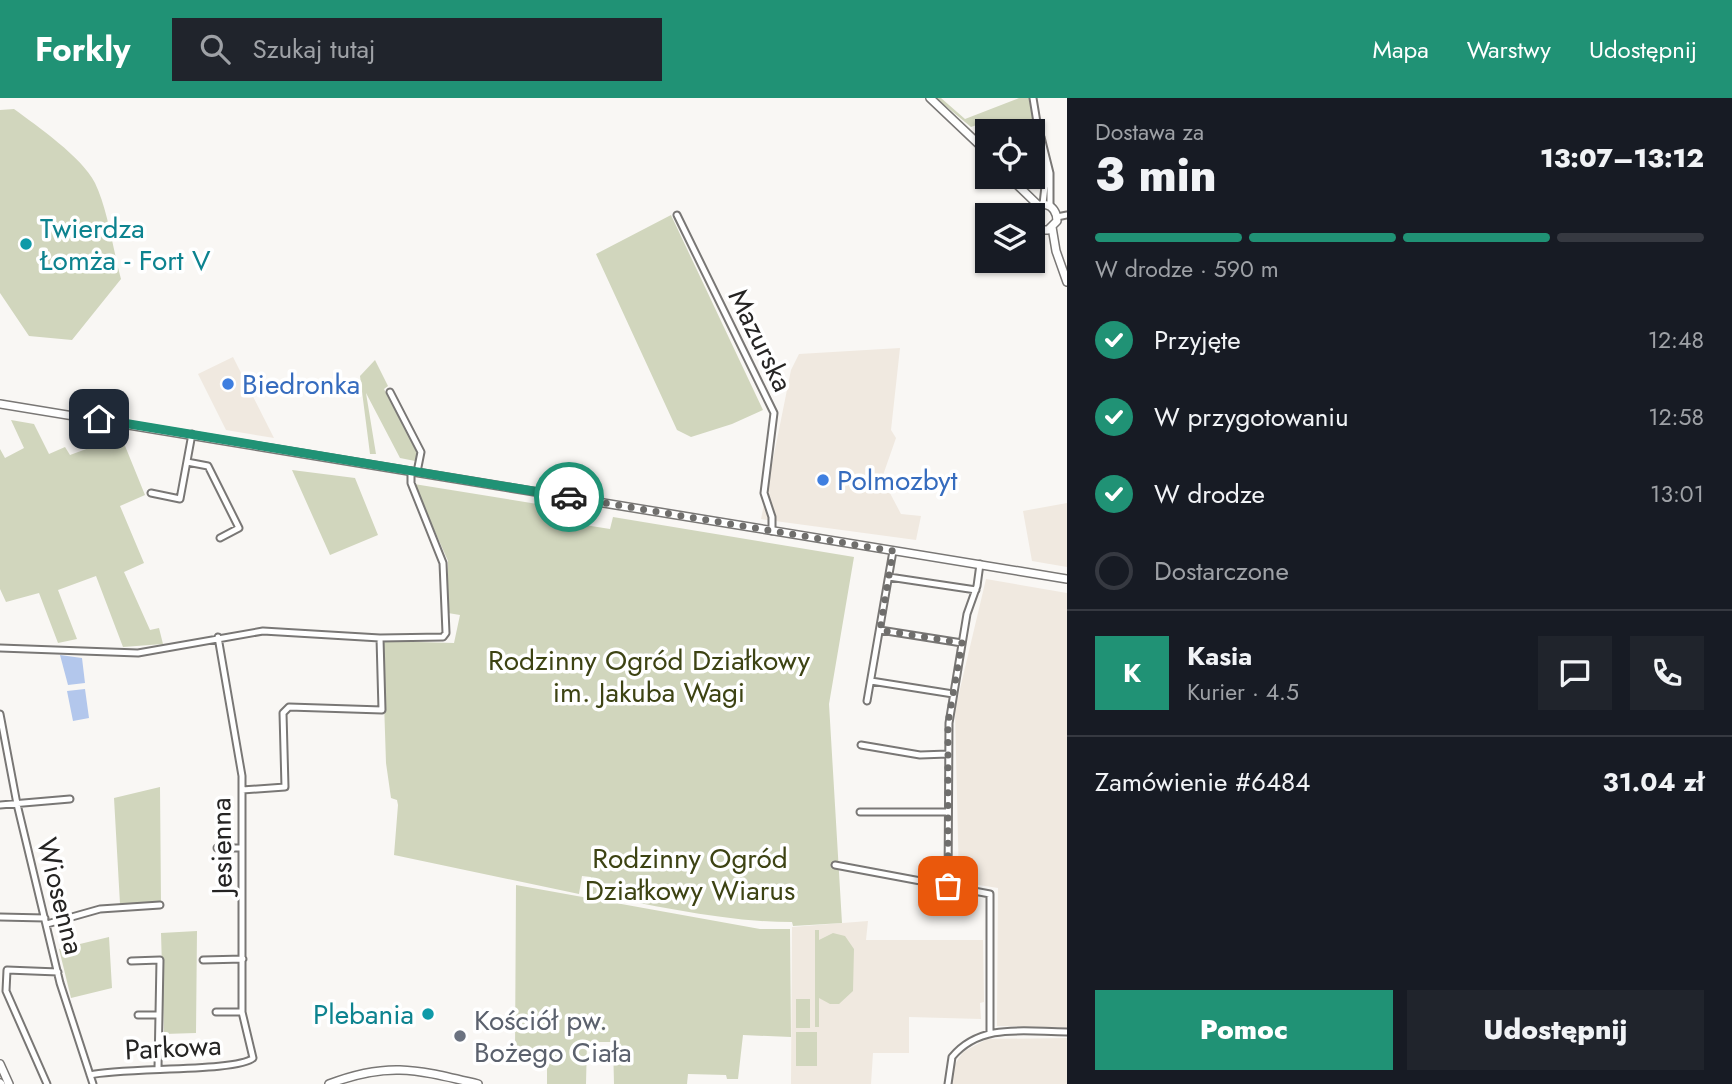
<!DOCTYPE html>
<html lang="pl">
<head>
<meta charset="utf-8">
<style>
  body { margin:0; font-family:Jost,sans-serif; background:#20242c; color:#f1f3f6; height:100vh; display:flex; flex-direction:column; font-size:26px; white-space:nowrap }
  * { box-sizing:border-box; margin:0 }
  p { font-size:23px; color:#9ea1a6 }
  .icon { flex:none; width:38px; height:38px; fill:none; stroke:currentColor; stroke-width:2; stroke-linecap:round; stroke-linejoin:round }
  .map { position:relative; flex:1; overflow:hidden }
  .side { display:flex; flex-direction:column; background:#171b24; width:665px }
  .side>* { flex:none }
  .tools { position:absolute; left:975px; top:21px; display:grid; gap:14px }
  .tools a { display:grid; place-items:center; width:70px; height:70px; border-radius:0px; background:#171b24; box-shadow:0 2px 5px #0004; font-size:35px }
  .pin { position:absolute; display:grid; place-items:center; width:60px; height:60px; color:#fff; margin:-30px; border-radius:14px; box-shadow:0 4px 10px #0006 }
  .courier { position:absolute; display:grid; place-items:center; width:70px; height:70px; margin:-35px; border:5px solid #209275; border-radius:50%; background:#fff; color:#222; box-shadow:0 2px 9px #0007 }
  .summary em { font-style:normal; font-weight:800 }
  .summary div { display:flex; flex-direction:column-reverse }
  .summary { display:flex; align-items:center; justify-content:space-between; height:119px; padding:0 28px }
  h1 { font-size:46px; font-weight:800; line-height:52px }
  .bar { display:grid; grid-template-columns:repeat(4,1fr); gap:10px 7px; align-content:center; height:84px; padding:0 28px }
  .bar i { height:9px; border-radius:5px; background:#363941 }
  .bar .on { background:#209275 }
  .bar p { grid-column:span 4 }
  .line { display:flex; align-items:center; gap:18px; padding:0 28px; border-top:2px solid #363941 }
  .line div { flex:1 }
  .round { display:grid; place-items:center; flex:none; width:74px; height:74px; border-radius:0px; background:#20242c }
  ol { padding:0 28px; list-style:none }
  li { display:flex; align-items:center; gap:21px; height:77px }
  li p { margin-inline-start:auto }
  li .icon { padding:7px; border-radius:50%; background:#209275; color:#fff; stroke-width:4 }
  li:last-child { color:#9ea1a6 }
  li i { width:38px; height:38px; border:4px solid #363941; border-radius:50% }
  .button { display:flex; gap:14px; margin-top:auto; padding:14px 28px }
  .button a { flex:1; height:80px; border-radius:0px; background:#209275; color:#fff; font-size:28px; font-weight:800; line-height:80px; text-align:center }
  .button a+a { background:#20242c; color:#f1f3f6 }
  header { display:flex; align-items:center; gap:42px; box-sizing:border-box; height:98px; padding:0 35px; background:#209275; color:#fff }
  header strong { font-size:33px }
  nav { display:flex; gap:38px; margin-inline-start:auto; font-size:24px }
  .search { width:490px; height:63px; background:#20242c; display:flex; align-items:center; gap:18px; box-sizing:border-box; padding:0 24px; border-radius:0px; color:#9ea1a6; font-size:26px }
  main { display:flex; flex:1; min-height:0 }
  .map>svg:first-child { display:block }
</style>
</head>
<body>
<header>
<strong>Forkly</strong>
<div class="search"><svg class="icon" aria-label="search" viewBox="0 0 24 24"><circle cx="10" cy="10" r="6"/><path d="M15 15l6 6"/></svg>Szukaj tutaj</div>
<nav><a>Mapa</a><a>Warstwy</a><a>Udostępnij</a></nav>
</header>
<main>
<div class="map">
<svg width="1067" height="986" viewBox="0 0 1067 986">
  <rect width="100%" height="100%" fill="#f9f7f4"/>
  <path fill="#f0e9e0" d="M 900,250 L 891,332 L 896,340 L 882,380 L 901,416 L 921,418 L 916,442 L 761,421 L 791,272 L 799,256 Z
    M 233,259 L 274,340 L 226,332 L 198,276 Z
    M 1067,405 L 1067,469 L 1032,463 L 1023,413 Z
    M 986,481 L 1067,495 L 1067,930 L 997,928 L 998,790 L 959,784 L 955,612 Z
    M 868,823 L 866,842 L 983,842 L 984,904 L 980,905 L 981,921 L 909,919 L 909,955 L 873,955 L 871,986 L 791,986 L 792,829 Z
    M 1067,940 L 1067,986 L 952,986 L 952,971 L 963,954 L 987,941 Z"/>
  <path fill="#d1d6bd" d="M 936,0 L 941,0 L 965,21 L 1019,0 L 1029,0 L 1043,77 L 1043,95 L 1030,79 L 1032,79 L 1032,33 L 1000,33 L 985,24 L 971,29 Z
    M 14,11 C 37,28 82,59 95,85 C 108,112 113,152 121,181 L 72,242 L 29,238 L 0,195 L 0,12 Z
    M 671,117 L 763,312 L 732,326 L 691,339 L 677,332 L 596,156 Z
    M 375,262 L 388,288 L 384,291 L 417,355 L 415,363 L 400,360 L 366,295 L 376,356 L 370,356 L 360,278 Z
    M 11,322 L 34,326 L 49,356 L 65,349 L 70,357 L 89,350 L 81,332 L 121,338 L 145,397 L 120,408 L 144,465 L 124,474 L 150,532 L 159,530 L 163,546 L 123,549 L 96,478 L 58,492 L 77,541 L 58,545 L 39,495 L 6,504 L 0,491 L 0,351 L 5,360 L 24,350 Z
    M 292,372 L 355,380 L 378,437 L 330,457 Z
    M 414,386 L 562,410 L 560,423 L 610,431 L 613,419 L 854,459 L 829,606 L 842,825 L 793,828 L 792,824 C 725,824 657,808 592,796 L 589,795 L 591,779 L 582,778 L 579,796 L 394,757 L 398,707 L 397,702 L 391,700 L 386,665 L 382,543 L 454,545 L 460,517 L 448,515 L 448,463 Z
    M 160,689 L 161,804 L 120,806 L 114,700 Z
    M 516,787 L 760,831 L 790,831 L 791,939 L 743,937 L 738,981 L 727,981 L 726,977 L 688,976 L 687,986 L 614,986 L 613,944 L 587,944 L 586,986 L 547,986 L 547,958 L 515,957 Z
    M 815,832 L 819,832 L 819,842 L 833,835 L 845,838 L 854,851 L 853,893 L 839,906 L 830,906 L 819,900 L 819,929 L 815,929 Z
    M 197,833 L 196,935 L 164,936 L 161,835 Z
    M 109,839 L 112,890 L 71,900 L 59,851 Z
    M 796,901 L 810,901 L 810,930 L 796,930 Z
    M 796,934 L 817,934 L 817,968 L 796,968 Z"/>
  <path fill="#b3c7ec" d="M 60,557 L 82,560 L 85,585 L 68,587 Z
    M 85,591 L 89,620 L 73,623 L 67,593 Z"/>
  <g fill="none" stroke-linecap="round" stroke-linejoin="round">
    <defs>
      <path id="street" d="M 1033,0 L 1046,79 L 1043,106
        M 1041,39 L 1050,75 L 1050,107
        M 677,117 L 774,315 L 764,395 L 772,419 L 772,433
        M 1057,119 L 1067,117
        M 390,294 L 421,354 L 417,374
        M 187,364 L 208,368 L 239,430 L 220,440
        M 151,395 L 180,401 L 192,336
        M 889,479 L 976,492
        M 880,532 L 962,545
        M 0,550 L 138,555 L 263,533 L 380,540 L 443,539 L 446,535 L 443,465 L 411,385 L 411,373
        M 871,583 L 953,596
        M 867,603 L 893,453
        M 0,616 L 17,706 L 60,885 L 93,986
        M 861,647 L 920,657 L 948,656
        M 242,692 L 285,689 L 283,615 L 289,609 L 382,612 L 380,540
        M 0,707 L 70,701
        M 860,714 L 948,714
        M 217,750 L 242,750
        M 835,767 L 990,796 L 990,934
        M 948,788 L 949,625 L 967,516 L 977,488 L 980,466
        M 0,819 L 45,820
        M 47,826 L 100,811 L 160,807
        M 203,862 L 243,861
        M 131,863 L 160,862 L 158,970
        M 216,914 L 242,914
        M 138,917 L 159,917
        M 90,977 C 120,969 239,974 253,960 L 242,914 L 242,678 L 218,539
        M 47,986 L 6,893 L 7,872 L 58,874
        M 948,986 L 952,959 C 981,924 1026,934 1067,934"/>
      <path id="secondary" d="M 930,0 L 987,54
        M 1009,79 L 1038,107
        M 1031,117 C 1038,100 1057,105 1057,123 L 1048,132 L 1039,132 L 1032,126
        M 1052,129 L 1056,153 L 1067,184
        M 0,306 L 1067,481
        M 0,966 L 9,986
        M 0,985 L 1,986
        M 329,986 C 389,963 418,972 478,986"/>
    </defs>
    <use href="#street" stroke="#797775" stroke-width="9"/>
    <use href="#secondary" stroke="#797775" stroke-width="10"/>
    <use href="#street" stroke="#fff" stroke-width="5"/>
    <use href="#secondary" stroke="#fff" stroke-width="7"/>
  </g>
  <g fill="none" stroke-linecap="round" stroke-linejoin="round">
    <path stroke="#6f6e6c" stroke-width="7" stroke-dasharray="0 12.6" d="M 569,399 L 893,453 L 880,532 L 962,545 L 948,625 L 948,788"/>
    <path stroke="#209275" stroke-width="9" d="M 99,321 L 569,399"/>
  </g>
  <g fill="#0f9aa8" stroke="#fff" stroke-width="2.5">
    <circle cx="26" cy="146" r="7"/>
    <circle cx="428" cy="916" r="7"/>
  </g>
  <g fill="#3f7fe0" stroke="#fff" stroke-width="2.5">
    <circle cx="228" cy="286" r="7"/>
    <circle cx="823" cy="382" r="7"/>
  </g>
  <circle fill="#6b7280" stroke="#fff" stroke-width="2.5" cx="460" cy="938" r="7"/>
  <g text-anchor="middle" stroke-width="7" stroke-linejoin="round" paint-order="stroke">
    <g font-size="28" fill="#0d838f" stroke="#fff" text-anchor="start">
      <text x="40" y="140">Twierdza<tspan x="40" dy="32">Łomża - Fort V</tspan></text>
      <text x="414" y="926" text-anchor="end">Plebania</text>
    </g>
    <g font-size="28" fill="#252423" stroke="#fff">
      <text transform="translate(761 242) rotate(64)" y="10">Mazurska</text>
      <text transform="translate(221 748) rotate(-91)" y="10">Jesienna</text>
      <text transform="translate(61 798) rotate(76)" y="10">Wiosenna</text>
      <text transform="translate(173 949) rotate(-3)" y="10">Parkowa</text>
    </g>
    <g font-size="28" fill="#366cbe" stroke="#fff" text-anchor="start">
      <text x="242" y="296">Biedronka</text>
      <text x="837" y="392">Polmozbyt</text>
    </g>
    <g font-size="28" fill="#3d4313" stroke="#fff">
      <text x="649" y="572">Rodzinny Ogród Działkowy<tspan x="649" dy="32">im. Jakuba Wagi</tspan></text>
      <text x="690" y="770">Rodzinny Ogród<tspan x="690" dy="32">Działkowy Wiarus</tspan></text>
    </g>
    <g font-size="28" fill="#5b616d" stroke="#fff" text-anchor="start">
      <text x="474" y="932">Kościół pw.<tspan x="474" dy="32">Bożego Ciała</tspan></text>
    </g>
  </g>
</svg>
<div class="tools">
<a><svg class="icon" aria-label="locate" viewBox="0 0 24 24"><circle cx="12" cy="12" r="6"/><path d="M12 2v4M12 18v4M2 12h4M18 12h4"/></svg></a>
<a><svg class="icon" aria-label="layers" viewBox="0 0 24 24"><path d="M12 4l9 5-9 5-9-5zM3 14l9 5 9-5"/></svg></a>
</div>
<div class="pin" style="left:948px;top:788px;background:#ea580c"><svg class="icon" aria-label="bag" viewBox="0 0 24 24"><path d="M5 8h14l-1 12H6zM9 8a3 3 0 0 1 6 0"/></svg></div>
<div class="pin" style="left:99px;top:321px;background:#1f2937"><svg class="icon" aria-label="home" viewBox="0 0 24 24"><path d="M3 11l9-7 9 7M6 9v11h12V9"/></svg></div>
<div class="courier" style="left:569px;top:399px"><svg class="icon" aria-label="car" viewBox="0 0 24 24"><path d="M5 17H2v-5l4-1 3-4h7l3 4 3 1v5h-3M9 17h6M6 11h13"/><circle cx="7" cy="17" r="2"/><circle cx="17" cy="17" r="2"/></svg></div>
</div>
<section class="side">
<div class="summary"><div><h1>3 min</h1><p>Dostawa za</p></div><em>13:07–13:12</em></div>
<div class="bar"><i class="on"></i><i class="on"></i><i class="on"></i><i></i><p>W drodze · 590 m</p></div>
<ol>
<li><svg class="icon" aria-label="check" viewBox="0 0 24 24"><path d="M5 12l5 5 9-10"/></svg>Przyjęte<p>12:48</p></li>
<li><svg class="icon" aria-label="check" viewBox="0 0 24 24"><path d="M5 12l5 5 9-10"/></svg>W przygotowaniu<p>12:58</p></li>
<li><svg class="icon" aria-label="check" viewBox="0 0 24 24"><path d="M5 12l5 5 9-10"/></svg>W drodze<p>13:01</p></li>
<li><i></i>Dostarczone</li>
</ol>
<div class="line" style="height:126px"><b class="round" style="background:#209275;color:#fff">K</b><div><b>Kasia</b><p>Kurier · 4.5</p></div><a class="round"><svg class="icon" aria-label="chat" viewBox="0 0 24 24"><path d="M4 5h16v11H9l-5 4z"/></svg></a><a class="round"><svg class="icon" aria-label="phone" viewBox="0 0 24 24"><path d="M5 4h4l2 5-3 2q2 4 5 5l2-3 5 2v4C11 20 4 13 5 4z"/></svg></a></div>
<div class="line" style="height:91px"><div>Zamówienie #6484</div><b>31.04 zł</b></div>
<div class="button"><a>Pomoc</a><a>Udostępnij</a></div>
</section>
</main>
</body>
</html>
